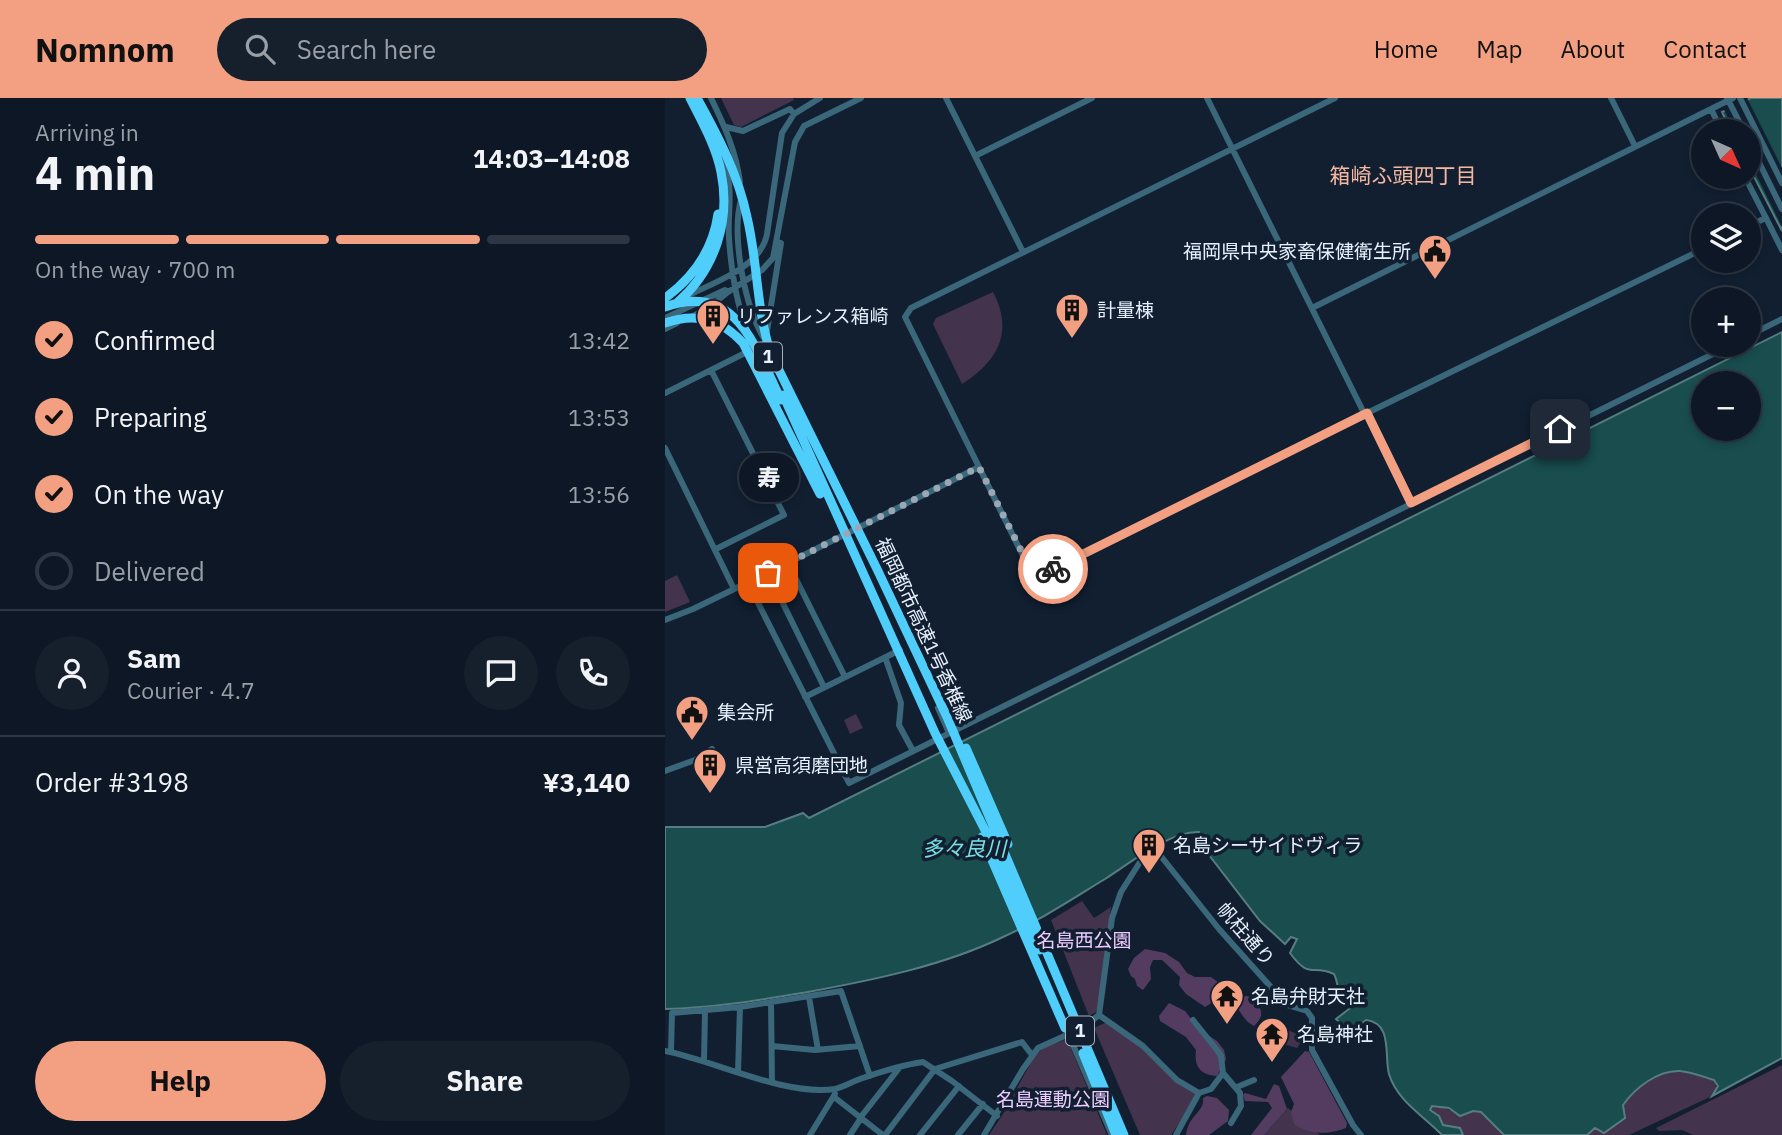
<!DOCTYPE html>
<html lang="en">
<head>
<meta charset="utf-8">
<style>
  body { margin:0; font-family:"IBM Plex Sans","Noto Sans JP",sans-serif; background:#16202d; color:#f1f3f6; height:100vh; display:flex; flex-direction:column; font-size:26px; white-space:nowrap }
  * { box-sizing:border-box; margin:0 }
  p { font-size:23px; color:#9a9fa7 }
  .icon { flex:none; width:38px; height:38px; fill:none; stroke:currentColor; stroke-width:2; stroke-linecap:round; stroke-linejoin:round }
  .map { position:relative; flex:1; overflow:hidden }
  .sheet { display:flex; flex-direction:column; background:#0d1725; width:665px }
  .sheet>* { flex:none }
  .needle { width:46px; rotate:135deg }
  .fabs { position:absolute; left:1026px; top:21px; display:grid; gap:14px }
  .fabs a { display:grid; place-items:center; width:70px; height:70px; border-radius:50%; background:#0d1725; box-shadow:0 4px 10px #0003,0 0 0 2px #2d3642; font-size:35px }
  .pin { position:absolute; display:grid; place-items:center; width:60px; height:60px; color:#fff; margin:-30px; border-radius:14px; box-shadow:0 4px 10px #0006 }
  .courier { position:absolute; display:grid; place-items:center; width:70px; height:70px; margin:-35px; border:5px solid #f2a081; border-radius:50%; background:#fff; color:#222; box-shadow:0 2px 9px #0007 }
  .bubble { position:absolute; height:49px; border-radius:24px; background:#0d1725; box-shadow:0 4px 10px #0003,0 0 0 2px #2d3642; font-size:23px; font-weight:800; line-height:49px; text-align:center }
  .overview em { font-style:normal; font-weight:800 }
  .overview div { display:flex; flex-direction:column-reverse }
  .overview { display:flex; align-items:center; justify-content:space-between; height:119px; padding:0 35px }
  h1 { font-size:46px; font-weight:800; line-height:52px }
  .bar { display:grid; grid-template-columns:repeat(4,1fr); gap:10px 7px; align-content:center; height:84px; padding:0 35px }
  .bar i { height:9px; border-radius:5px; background:#2d3642 }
  .bar .on { background:#f2a081 }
  .bar p { grid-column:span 4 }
  .line { display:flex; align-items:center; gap:18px; padding:0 35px; border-top:2px solid #2d3642 }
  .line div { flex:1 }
  .round { display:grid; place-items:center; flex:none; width:74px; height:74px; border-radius:37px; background:#16202d }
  ol { padding:0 35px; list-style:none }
  li { display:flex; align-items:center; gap:21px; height:77px }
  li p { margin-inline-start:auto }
  li .icon { padding:7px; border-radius:50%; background:#f2a081; color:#111; stroke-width:4 }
  li:last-child { color:#9a9fa7 }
  li i { width:38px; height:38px; border:4px solid #2d3642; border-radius:50% }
  .action { display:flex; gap:14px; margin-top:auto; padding:14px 35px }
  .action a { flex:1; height:80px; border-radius:42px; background:#f2a081; color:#111; font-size:28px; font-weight:800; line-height:80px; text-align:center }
  .action a+a { background:#16202d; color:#f1f3f6 }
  header { display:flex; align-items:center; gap:42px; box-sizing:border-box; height:98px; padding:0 35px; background:#f2a081; color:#111 }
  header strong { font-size:33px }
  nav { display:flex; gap:38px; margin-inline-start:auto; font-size:24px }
  .search { width:490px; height:63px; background:#16202d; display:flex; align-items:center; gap:18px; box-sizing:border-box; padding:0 24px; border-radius:38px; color:#9a9fa7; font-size:26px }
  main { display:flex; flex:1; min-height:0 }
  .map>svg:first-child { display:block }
</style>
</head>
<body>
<header>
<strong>Nomnom</strong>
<div class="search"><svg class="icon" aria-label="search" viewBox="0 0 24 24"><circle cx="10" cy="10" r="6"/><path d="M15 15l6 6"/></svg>Search here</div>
<nav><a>Home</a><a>Map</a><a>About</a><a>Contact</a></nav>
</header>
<main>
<section class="sheet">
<div class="overview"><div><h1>4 min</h1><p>Arriving in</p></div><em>14:03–14:08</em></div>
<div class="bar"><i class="on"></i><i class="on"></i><i class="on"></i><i></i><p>On the way · 700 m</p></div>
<ol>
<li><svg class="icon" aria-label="check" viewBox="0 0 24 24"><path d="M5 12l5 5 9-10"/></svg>Confirmed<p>13:42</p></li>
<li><svg class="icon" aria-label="check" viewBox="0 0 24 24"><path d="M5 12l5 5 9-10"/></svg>Preparing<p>13:53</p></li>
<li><svg class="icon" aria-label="check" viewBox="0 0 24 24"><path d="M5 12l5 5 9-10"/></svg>On the way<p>13:56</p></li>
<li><i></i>Delivered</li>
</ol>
<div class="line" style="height:126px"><a class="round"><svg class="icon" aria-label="person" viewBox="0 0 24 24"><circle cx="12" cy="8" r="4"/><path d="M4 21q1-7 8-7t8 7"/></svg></a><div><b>Sam</b><p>Courier · 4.7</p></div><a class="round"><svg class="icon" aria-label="chat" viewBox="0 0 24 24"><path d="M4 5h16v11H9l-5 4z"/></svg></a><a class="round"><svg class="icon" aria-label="phone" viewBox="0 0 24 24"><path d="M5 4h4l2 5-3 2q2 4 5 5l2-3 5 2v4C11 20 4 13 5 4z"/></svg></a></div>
<div class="line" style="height:91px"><div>Order #3198</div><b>¥3,140</b></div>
<div class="action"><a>Help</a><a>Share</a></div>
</section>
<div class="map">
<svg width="1117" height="1037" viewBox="0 0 1117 1037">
  <rect width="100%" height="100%" fill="#111f31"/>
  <path fill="#43334c" d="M 56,0 L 128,0 L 129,2 L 76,29 L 69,27 Z
    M 328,194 C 349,234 333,263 297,286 L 268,226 L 271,220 Z
    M 12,477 L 25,504 L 0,514 L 0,483 Z
    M 191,616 L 198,630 L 185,636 L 179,622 Z
    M 417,803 L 429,820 L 446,809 L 435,902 L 431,914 L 424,918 L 386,822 Z
    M 442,924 L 456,932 L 533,997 L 506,1037 L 475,1037 L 429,930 Z
    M 618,931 L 640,938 L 632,950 L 615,945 Z
    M 402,941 L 442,1037 L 324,1037 L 338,1016 L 369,959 L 378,950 Z
    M 1117,967 L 1117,1037 L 1028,1037 L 1017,1032 L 994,1033 L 991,1030 Z
    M 1016,973 L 1049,982 L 1052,991 L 1047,998 L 964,1037 L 922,1037 L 930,1030 L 939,1035 L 958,1022 L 960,1020 L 958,1007 C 972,988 992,975 1016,973 Z
    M 767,1008 C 784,1007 793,1022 808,1013 L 816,1014 L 823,1018 L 839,1037 L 798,1037 C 795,1027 787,1030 778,1027 L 774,1018 L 765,1012 Z
    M 623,1010 L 655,1037 L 599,1037 Z"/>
  <path fill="#543c61" d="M 480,851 L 500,855 L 514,864 L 522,875 L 530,879 L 546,879 L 573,899 L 583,898 C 596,907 602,916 589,928 C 572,919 580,907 553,901 L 540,909 L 521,896 L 514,887 L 515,879 L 497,862 L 488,862 L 485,869 L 486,881 L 478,892 L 472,888 L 470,881 L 466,878 L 463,871 L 469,860 Z
    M 504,905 L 520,913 L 535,932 L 552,943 L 559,952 L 561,961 L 552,978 C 534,977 529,967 531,952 L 521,939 L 495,923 L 494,918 Z
    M 640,953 L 644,954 L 682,1025 L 681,1030 C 663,1037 646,1037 629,1026 L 626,1014 L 629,1006 L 616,979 Z
    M 609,986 L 614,988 L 622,1011 L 599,1037 L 586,1037 L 607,1010 L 603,1004 L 580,1003 L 578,997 L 580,995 L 601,1001 Z
    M 542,998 L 552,1000 L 564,1012 L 563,1023 L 544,1037 L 521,1037 C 524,1016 540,1014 538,1000 Z"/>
  <path fill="#194d4e" stroke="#567e82" stroke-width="2" fill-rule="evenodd" d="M 1086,0 L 1117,0 L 1117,133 L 1083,67 L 1083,33 L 1066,33 L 1057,14 Z
    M 1117,234 L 1117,960 L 1047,998 L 1053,988 L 1049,982 C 1039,979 1026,974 1015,973 C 993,972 970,990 958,1007 L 960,1020 L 939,1035 L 930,1030 L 922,1037 L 839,1037 L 816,1014 L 808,1013 L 795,1018 L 784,1010 L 767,1008 L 765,1012 L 774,1018 L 778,1027 L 795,1030 L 798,1037 L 777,1037 C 759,1018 732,1003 724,976 C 719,957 728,925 701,922 L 685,935 L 671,921 L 693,904 L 694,900 L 690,899 L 677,908 C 672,896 674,885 669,876 C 646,866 645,882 625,855 L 632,841 L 626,839 L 620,846 L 595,823 L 537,748 L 532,741 L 535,738 L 534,734 C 505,733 465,765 440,781 C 407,801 374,823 338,839 C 278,868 208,882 143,894 C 95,902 49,910 0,911 L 0,729 L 100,729 L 138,715 L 144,720 ZM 1038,285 L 1083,285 L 1083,331 L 1038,331 Z"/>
  <path fill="#111f31" d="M 1078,0 L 1082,0 L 1117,70 L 1117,129 L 1083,60 L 1083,33 L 1070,33 L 1058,10 Z"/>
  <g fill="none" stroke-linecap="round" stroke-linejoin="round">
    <path stroke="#3a6779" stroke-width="6" d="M 46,0 C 59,27 71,53 75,84
      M 281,0 L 358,154
      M 946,0 L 970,48
      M 1062,0 L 1079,33
      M 1075,0 L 1117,85
      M 1046,11 L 1068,0
      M 61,29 L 78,33 L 125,11 L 129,16
      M 1083,42 L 1117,111
      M 55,58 C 71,90 62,107 64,140 C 66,170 71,204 82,232
      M 310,58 L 427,0
      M 1080,79 L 1101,120 L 1083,128
      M 76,101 C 66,140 80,210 100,242
      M 1101,120 L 1117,152
      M 63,194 L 97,172 L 108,160 L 130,44 L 139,28 L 196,0
      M 24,197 C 50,184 96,169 102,136 L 117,35 L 129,16 L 155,0
      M 647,210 L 1046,11 L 1057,33
      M 0,220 L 60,192 L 63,194 L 42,211 L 28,218
      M 0,231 L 12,225
      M 102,233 L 116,145 L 113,144
      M 1083,238 L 1117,221
      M 46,272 L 119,417 L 51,451
      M 0,295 L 86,252
      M 702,315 L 746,405
      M 698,317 L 1038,151
      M 0,350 L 69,491
      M 314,369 L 240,219 L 246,210 L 670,0
      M 123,465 L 180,579
      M 103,475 L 159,589
      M 83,485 L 184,685 L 1066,247
      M 0,522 L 28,511 L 123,465 L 314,369 L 364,470 L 369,475 L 376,477 L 698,317 L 698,313 L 542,0
      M 220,559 L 236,605 L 234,627 L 248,653
      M 140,599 L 235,552
      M 273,610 L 284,635
      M 0,673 L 30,662 L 47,651
      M 144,899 L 153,952
      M 106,904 L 107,983
      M 434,917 L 478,948 L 512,982 L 534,995 L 511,1037
      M 528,922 L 552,952 L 556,958 L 558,975 L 575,995 L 576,1008 L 566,1025
      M 399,926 L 446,1035
      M 107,948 L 150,952 L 195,948
      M 0,953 C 51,963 118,998 170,991 C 178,989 187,984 195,981 C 215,974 237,967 258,964 L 287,983 L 332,1018
      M 6,954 L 7,915 L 75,909 L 176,893 L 205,978
      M 39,963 L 40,913
      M 73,974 L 75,909
      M 572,989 L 589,982
      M 534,995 L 546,991 L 558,975
      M 169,999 L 218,1037
      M 195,1020 L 235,969
      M 145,1037 L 170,996
      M 185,1037 L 196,1020
      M 220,1037 L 270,971 L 357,944 L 367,957
      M 255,1037 L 294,988
      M 293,1037 L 318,1006
      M 319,1037 L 358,971 L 373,950 L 417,930 L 434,917 L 447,820 L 456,794 L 475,764 L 495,757 L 554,831 L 622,907 L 642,913 L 647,920 L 647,952 L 688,1027 L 696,1037"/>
    <path stroke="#4fcefc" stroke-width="9" d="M 32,0 C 53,38 73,76 82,119 C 93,164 91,212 106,256 L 212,471 L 282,619 L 459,1037
      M 0,200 C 29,179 48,151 53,116
      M 12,205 C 50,172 66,123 56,74 C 51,48 37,24 25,0
      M 0,209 C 72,183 91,251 116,302
      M 0,225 C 31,214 56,221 78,245 L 155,396
      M 118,297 L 270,635 L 321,734 L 375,852
      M 301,650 L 343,746
      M 317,739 L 400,930
      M 418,955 L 451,1037"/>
  </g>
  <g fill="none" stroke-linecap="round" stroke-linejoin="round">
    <path stroke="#9ba7b5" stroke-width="7" stroke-dasharray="0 12.6" d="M 103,475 L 314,369 L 365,470 C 372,479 379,476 388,471"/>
    <path stroke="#f2a081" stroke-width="9" d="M 388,471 L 702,315 L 746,405 L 895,331"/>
  </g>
  <defs>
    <symbol id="civic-pin" viewBox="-11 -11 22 30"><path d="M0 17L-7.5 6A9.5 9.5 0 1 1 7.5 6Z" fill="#f2a081" stroke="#111f31"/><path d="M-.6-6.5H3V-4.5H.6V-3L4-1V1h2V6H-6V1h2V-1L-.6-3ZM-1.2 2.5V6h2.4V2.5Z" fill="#111"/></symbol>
    <symbol id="building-pin" viewBox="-11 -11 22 30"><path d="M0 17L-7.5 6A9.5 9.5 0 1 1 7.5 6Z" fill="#f2a081" stroke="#111f31"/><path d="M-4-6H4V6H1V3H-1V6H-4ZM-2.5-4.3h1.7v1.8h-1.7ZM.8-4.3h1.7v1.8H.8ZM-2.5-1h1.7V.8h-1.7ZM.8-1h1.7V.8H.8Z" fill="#111"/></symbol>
    <symbol id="temple-pin" viewBox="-11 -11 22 30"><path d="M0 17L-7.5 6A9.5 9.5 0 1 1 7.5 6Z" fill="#f2a081" stroke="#111f31"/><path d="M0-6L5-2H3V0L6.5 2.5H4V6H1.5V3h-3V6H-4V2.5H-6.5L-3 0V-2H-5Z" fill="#111"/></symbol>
  </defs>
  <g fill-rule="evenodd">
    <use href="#civic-pin" x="751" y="134" width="38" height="52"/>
    <use href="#building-pin" x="388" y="193" width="38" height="52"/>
    <use href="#building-pin" x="29" y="199" width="38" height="52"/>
    <use href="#civic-pin" x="8" y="595" width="38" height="52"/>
    <use href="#building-pin" x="26" y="648" width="38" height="52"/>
    <use href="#building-pin" x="465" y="728" width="38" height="52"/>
    <use href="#temple-pin" x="543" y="879" width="38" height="52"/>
    <use href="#temple-pin" x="588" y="917" width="38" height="52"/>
  </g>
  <g text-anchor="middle" stroke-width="7" stroke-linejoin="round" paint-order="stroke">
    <g fill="#111f31" stroke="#a6b1bf" stroke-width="2">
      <rect x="89" y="244.5" width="28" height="29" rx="5"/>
      <rect x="401" y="918.5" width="28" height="29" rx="5"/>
    </g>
    <g font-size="18" font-weight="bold" fill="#e6f0fc">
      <text x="103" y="265">1</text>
      <text x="415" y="939">1</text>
    </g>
    <g font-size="19" fill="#e6f0fc" stroke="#111f31" text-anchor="start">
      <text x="746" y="160" text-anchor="end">福岡県中央家畜保健衛生所</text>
      <text x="432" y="219">計量棟</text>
      <text x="72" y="225">リファレンス箱崎</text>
      <text x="52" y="621">集会所</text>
      <text x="70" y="674">県営高須磨団地</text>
      <text x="508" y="754">名島シーサイドヴィラ</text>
      <text x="586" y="905">名島弁財天社</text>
      <text x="632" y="943">名島神社</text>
    </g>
    <g font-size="19" fill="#e6f0fc" stroke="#111f31">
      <text transform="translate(259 532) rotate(65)" y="7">福岡都市高速1号香椎線</text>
      <text transform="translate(581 836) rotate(49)" y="7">帆柱通り</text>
    </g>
    <g font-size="19" fill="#edccff" stroke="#111f31">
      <text x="419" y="849">名島西公園</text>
      <text x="388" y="1008">名島運動公園</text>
    </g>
    <g font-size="21" fill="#f7b8a1" stroke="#111f31">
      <text x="738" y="85">箱崎ふ頭四丁目</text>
    </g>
    <g font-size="21" font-style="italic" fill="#78e1e3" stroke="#111f31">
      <text x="299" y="758">多々良川</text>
    </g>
  </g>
</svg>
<div class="fabs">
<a><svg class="needle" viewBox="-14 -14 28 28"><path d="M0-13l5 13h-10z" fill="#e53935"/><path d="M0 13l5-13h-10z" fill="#9a9fa7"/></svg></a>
<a><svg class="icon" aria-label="layers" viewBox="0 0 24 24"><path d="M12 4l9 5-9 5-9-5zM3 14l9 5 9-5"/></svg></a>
<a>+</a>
<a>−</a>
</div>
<div class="pin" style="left:103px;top:475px;background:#ea580c"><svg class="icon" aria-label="bag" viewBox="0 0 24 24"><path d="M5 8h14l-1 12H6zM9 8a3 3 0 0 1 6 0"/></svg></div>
<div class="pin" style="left:895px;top:331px;background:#1f2937"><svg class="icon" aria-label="home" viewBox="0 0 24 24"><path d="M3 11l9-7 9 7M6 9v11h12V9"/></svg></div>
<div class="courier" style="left:388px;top:471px"><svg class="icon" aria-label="bike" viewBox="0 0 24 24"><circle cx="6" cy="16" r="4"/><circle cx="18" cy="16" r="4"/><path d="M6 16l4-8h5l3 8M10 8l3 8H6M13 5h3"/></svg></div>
<div class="bubble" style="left:74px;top:355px;width:60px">寿</div>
</div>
</main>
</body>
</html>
